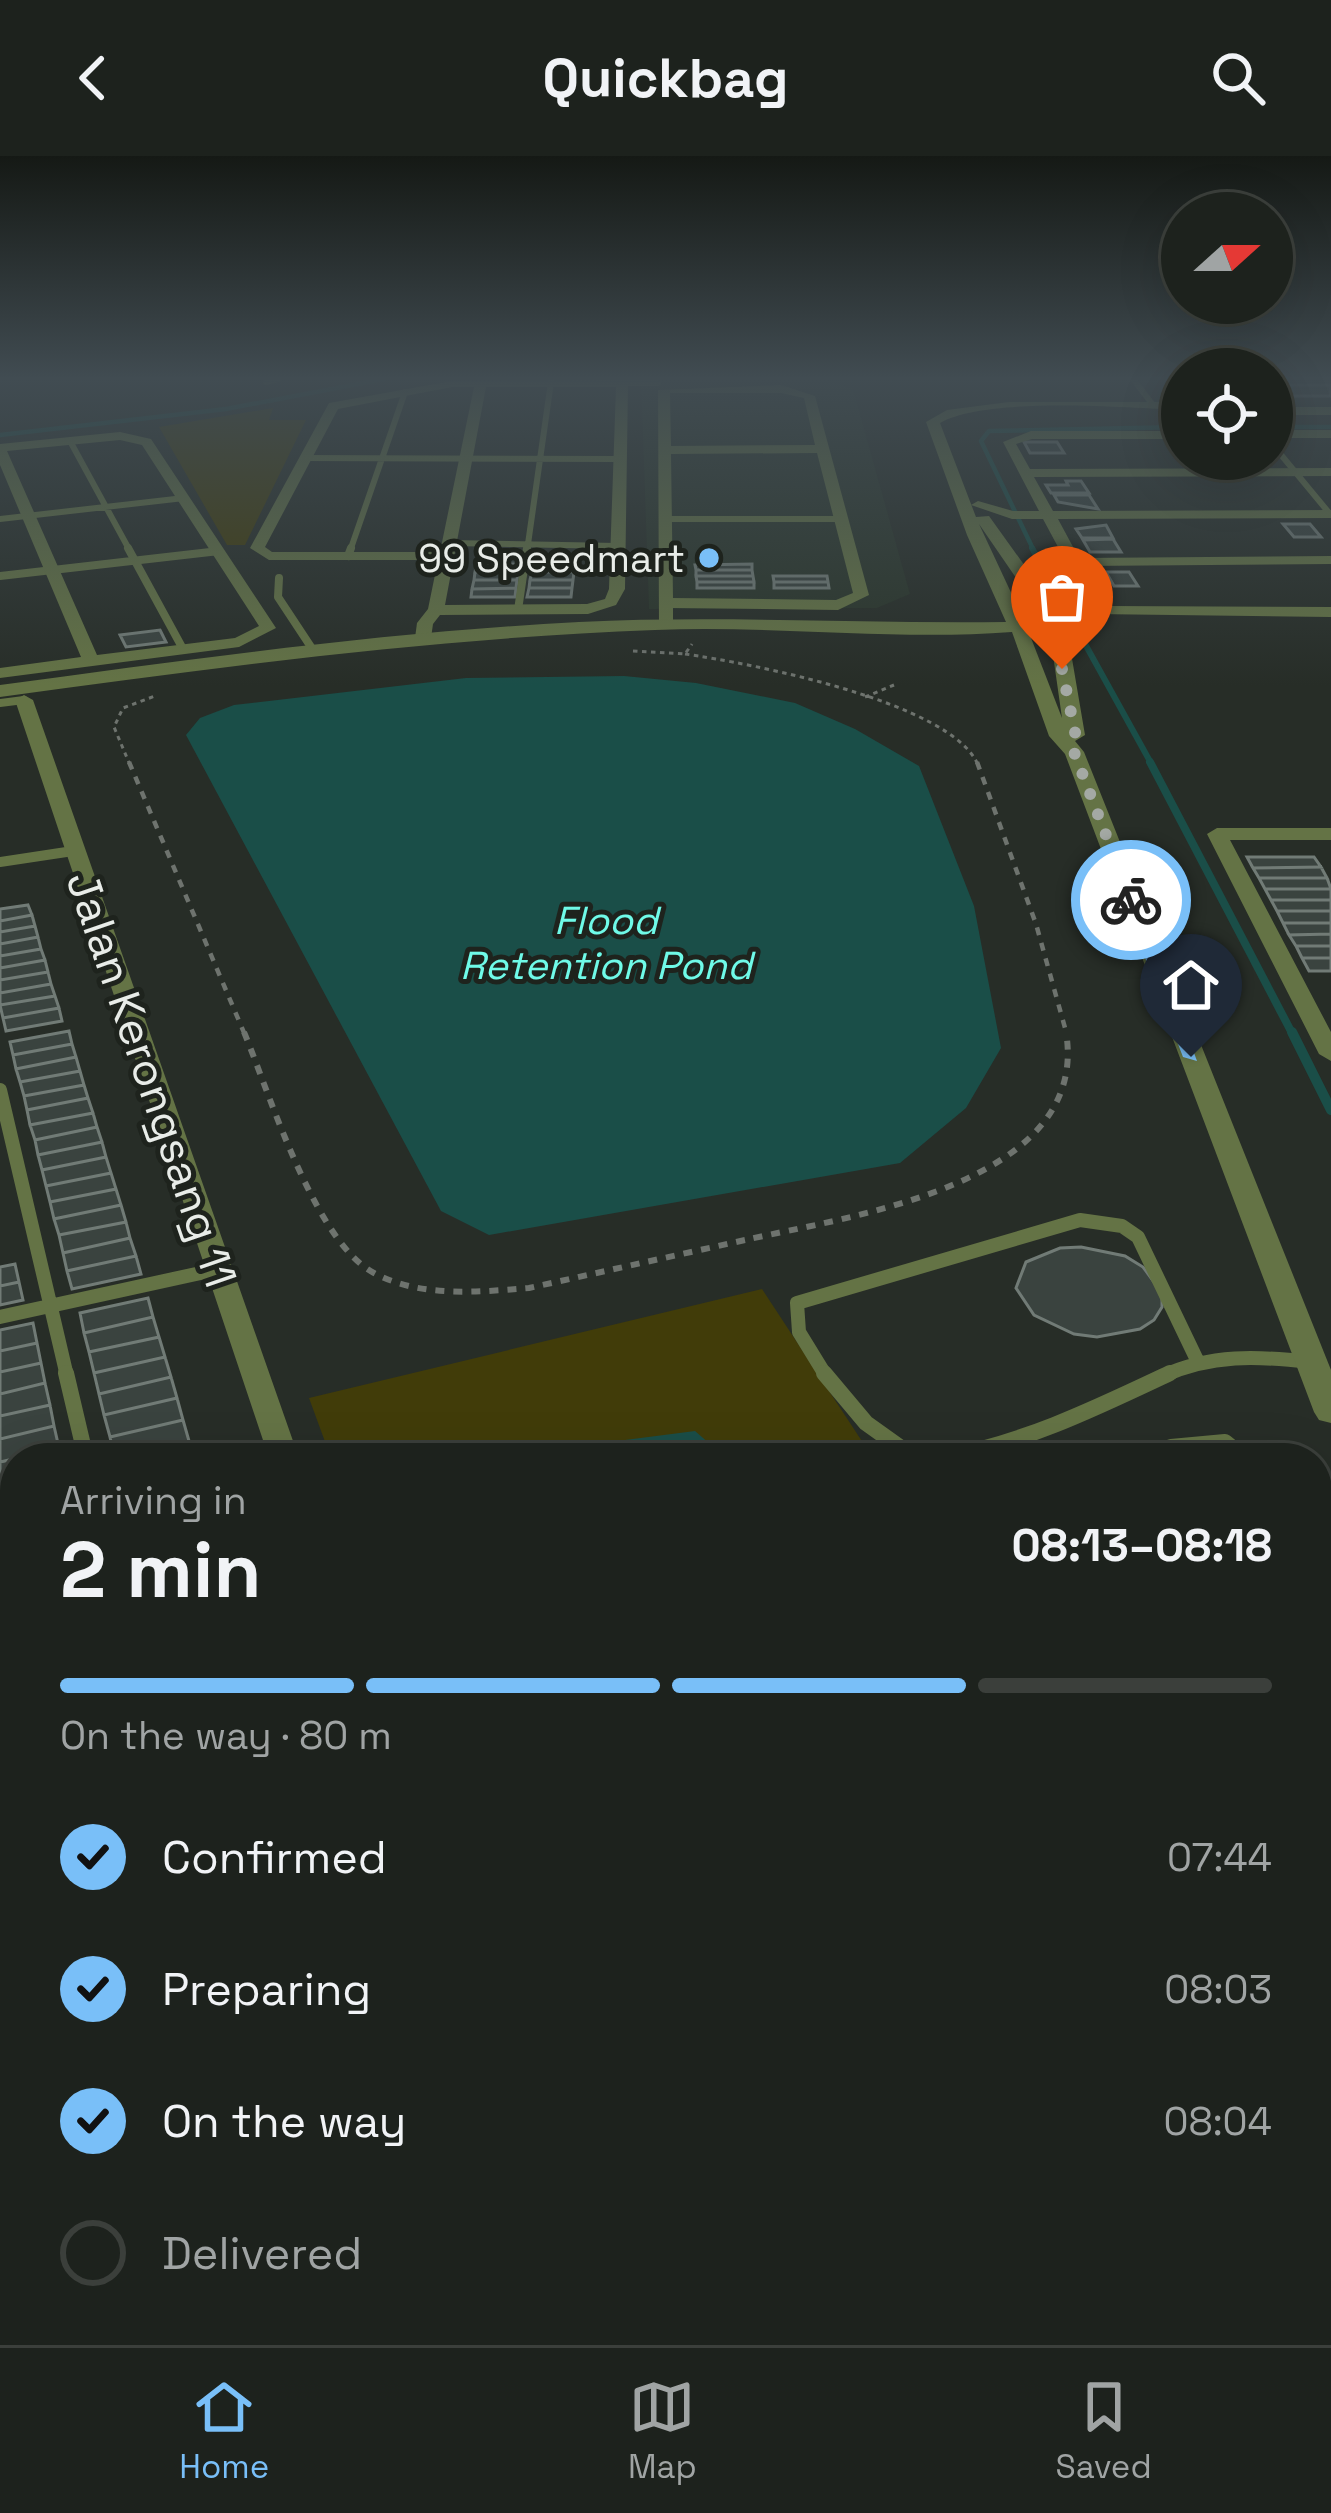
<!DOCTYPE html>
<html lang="en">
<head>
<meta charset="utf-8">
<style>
  body { margin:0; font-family:"Space Grotesk",sans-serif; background:#2a2f2a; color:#f1f3f6; height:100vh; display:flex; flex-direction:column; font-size:45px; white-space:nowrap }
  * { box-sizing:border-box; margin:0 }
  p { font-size:39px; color:#a0a4a4 }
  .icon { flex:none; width:66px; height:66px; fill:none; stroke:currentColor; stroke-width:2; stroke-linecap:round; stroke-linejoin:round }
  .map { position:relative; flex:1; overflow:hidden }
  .side { position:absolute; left:0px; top:1287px; width:1332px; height:903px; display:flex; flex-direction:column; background:#1d221d; border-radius:48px 48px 0 0; box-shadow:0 12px 48px #0002,0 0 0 3px #3b3f3b }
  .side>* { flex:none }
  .needle { width:78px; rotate:69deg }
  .fabs { position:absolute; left:1161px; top:36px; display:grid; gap:24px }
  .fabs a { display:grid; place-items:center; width:132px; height:132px; border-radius:50%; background:#1d221d; box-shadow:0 12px 48px #0002,0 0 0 3px #3b3f3b; font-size:60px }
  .pin { position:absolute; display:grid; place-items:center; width:102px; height:102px; color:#fff; margin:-123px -51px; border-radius:50% 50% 50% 0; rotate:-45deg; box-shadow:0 0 12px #0007 }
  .pin .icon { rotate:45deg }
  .courier { position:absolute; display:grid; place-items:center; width:120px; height:120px; margin:-60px; border:9px solid #79bff8; border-radius:50%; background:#fff; color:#222; box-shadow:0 3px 15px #0007 }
  .head em { font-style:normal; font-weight:700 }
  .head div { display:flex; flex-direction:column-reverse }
  .head { display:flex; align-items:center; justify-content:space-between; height:204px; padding:0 60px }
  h1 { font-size:78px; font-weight:700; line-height:90px }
  .bar { display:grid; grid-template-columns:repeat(4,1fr); gap:18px 12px; align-content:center; height:144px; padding:0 60px }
  .bar i { height:15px; border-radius:9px; background:#3b3f3b }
  .bar .current { background:#79bff8 }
  .bar p { grid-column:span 4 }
  ol { padding:0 60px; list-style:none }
  li { display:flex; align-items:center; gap:36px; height:132px }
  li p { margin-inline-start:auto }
  li .icon { padding:12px; border-radius:50%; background:#79bff8; color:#111; stroke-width:4 }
  li:last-child { color:#a0a4a4 }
  li i { width:66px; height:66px; border:6px solid #3b3f3b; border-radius:50% }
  header { display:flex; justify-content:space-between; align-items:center; height:156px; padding:0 60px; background:#1d221d; font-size:54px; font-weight:700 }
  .dock { display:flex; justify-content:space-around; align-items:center; height:168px; border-top:3px solid #3b3f3b; background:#1d221d; font-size:33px; color:#a0a4a4 }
  .dock a { display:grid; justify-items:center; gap:6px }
  .dock .current { color:#79bff8 }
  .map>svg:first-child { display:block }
</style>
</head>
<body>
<header><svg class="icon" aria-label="back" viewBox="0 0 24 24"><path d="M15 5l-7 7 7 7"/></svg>Quickbag<svg class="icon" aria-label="search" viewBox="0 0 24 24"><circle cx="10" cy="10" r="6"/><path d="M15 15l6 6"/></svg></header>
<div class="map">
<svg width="1331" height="2189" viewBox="0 0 1331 2189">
  <rect width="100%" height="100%" fill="#272d27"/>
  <path fill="#2a352a" d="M 641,223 L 823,223 L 853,233 L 910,438 L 877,452 L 649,453 Z"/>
  <path fill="#413c09" d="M 273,252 L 269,264 L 306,264 L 245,389 L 227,389 L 159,271 Z
    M 762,1133 L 873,1302 L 331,1302 L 309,1242 Z
    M 1331,1912 L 1331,2189 L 665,2189 L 660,2175 L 1317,2175 L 1317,1918 Z"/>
  <path fill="#1a4e48" d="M 624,520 L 696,527 L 795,547 L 855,573 L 919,610 L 974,750 L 1001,892 L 966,952 L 900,1007 L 489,1079 L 441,1055 L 186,579 L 200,562 L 234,549 L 466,522 Z
    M 695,1275 L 726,1302 L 589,1302 L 625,1284 Z
    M 1317,2135 L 1331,2159 L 1331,2189 L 909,2189 L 908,2175 L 1317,2175 Z"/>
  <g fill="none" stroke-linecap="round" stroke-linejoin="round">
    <path stroke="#1a4e48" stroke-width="4.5" d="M 1272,271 L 1331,271
      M 0,279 L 226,253 L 384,223
      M 1034,395 L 981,285 L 989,275 L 1182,271"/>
    <path stroke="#1a4e48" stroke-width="6" d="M 1032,392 L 1152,609"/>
    <path stroke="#1a4e48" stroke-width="8" d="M 1150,606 L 1293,879"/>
    <path stroke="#1a4e48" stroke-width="10" d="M 1292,876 L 1331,954"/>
  </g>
  <path fill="#3a433f" stroke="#717b76" stroke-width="3" d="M 1273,229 L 1331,229 L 1331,240 L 1283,240 Z
    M 1024,286 L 1057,286 L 1064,297 L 1030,297 Z
    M 1066,325 L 1081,325 L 1089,337 L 1051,337 L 1046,329 L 1068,329 Z
    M 1054,339 L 1089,339 L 1098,353 L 1058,346 Z
    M 1283,368 L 1310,368 L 1321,381 L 1294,381 Z
    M 1106,369 L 1113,382 L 1082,382 L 1076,373 Z
    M 1113,383 L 1121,396 L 1090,396 L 1083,384 Z
    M 520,400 L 519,408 L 477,408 L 478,401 Z
    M 535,400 L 576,401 L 575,408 L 533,408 Z
    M 477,408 L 519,408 L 518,416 L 475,416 Z
    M 533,408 L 575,408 L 574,416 L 532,416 Z
    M 752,408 L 752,414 L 696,414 L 695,409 Z
    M 696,414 L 752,414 L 753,420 L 696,420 Z
    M 475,416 L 518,416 L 517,424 L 474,424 Z
    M 532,416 L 574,416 L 573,424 L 530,424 Z
    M 1106,416 L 1129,416 L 1138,430 L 1114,430 Z
    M 696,420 L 753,420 L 754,426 L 697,426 Z
    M 773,420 L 827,420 L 828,426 L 774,426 Z
    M 474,424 L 517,424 L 516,432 L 472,433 Z
    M 530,424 L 573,424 L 572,432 L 529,432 Z
    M 697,426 L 754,426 L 754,432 L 697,432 Z
    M 774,426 L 828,426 L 829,432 L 774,432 Z
    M 516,432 L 515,441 L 471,441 L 472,433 Z
    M 529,432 L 572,432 L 571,441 L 527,441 Z
    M 160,474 L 166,486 L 126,491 L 120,479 Z
    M 1247,701 L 1314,701 L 1321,711 L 1253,712 Z
    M 1321,711 L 1327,722 L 1259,722 L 1253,712 Z
    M 1259,722 L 1327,722 L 1331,733 L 1265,733 Z
    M 1265,733 L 1331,733 L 1331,744 L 1271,744 Z
    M 1271,744 L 1331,744 L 1331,755 L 1277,755 Z
    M 28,749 L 32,759 L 0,765 L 0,753 Z
    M 1277,755 L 1331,755 L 1331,767 L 1283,767 Z
    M 32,759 L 35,770 L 0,776 L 0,765 Z
    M 1283,767 L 1331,767 L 1331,778 L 1289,779 Z
    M 35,770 L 38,781 L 0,788 L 0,776 Z
    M 1331,778 L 1331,790 L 1296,790 L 1289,779 Z
    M 38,781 L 41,793 L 0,800 L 0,788 Z
    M 1296,790 L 1331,790 L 1331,802 L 1302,802 Z
    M 41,793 L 45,804 L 0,812 L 0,800 Z
    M 1302,802 L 1331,802 L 1331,815 L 1309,815 Z
    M 45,804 L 48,816 L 0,824 L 0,812 Z
    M 48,816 L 51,828 L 0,837 L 0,824 Z
    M 51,828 L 55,840 L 0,849 L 0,837 Z
    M 55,840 L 59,852 L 3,862 L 0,849 Z
    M 59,852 L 62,865 L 6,875 L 3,862 Z
    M 69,875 L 72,888 L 13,899 L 10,886 Z
    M 72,888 L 76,901 L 16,913 L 13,899 Z
    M 76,901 L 80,915 L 20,926 L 16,913 Z
    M 80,915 L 84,929 L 24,940 L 20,926 Z
    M 84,929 L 88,942 L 27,954 L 24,940 Z
    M 88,942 L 93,957 L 30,969 L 27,954 Z
    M 93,957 L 97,971 L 35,984 L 30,969 Z
    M 97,971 L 102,986 L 38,999 L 35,984 Z
    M 102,986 L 106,1001 L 42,1014 L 38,999 Z
    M 106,1001 L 111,1017 L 46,1030 L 42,1014 Z
    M 111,1017 L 116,1033 L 50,1046 L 46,1030 Z
    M 116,1033 L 121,1049 L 54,1063 L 50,1046 Z
    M 121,1049 L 126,1066 L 59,1079 L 54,1063 Z
    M 126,1066 L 130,1082 L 63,1097 L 59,1079 Z
    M 130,1082 L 136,1100 L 67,1115 L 63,1097 Z
    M 1081,1091 L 1125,1100 L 1143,1111 L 1162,1137 L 1162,1151 L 1154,1164 L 1140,1173 L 1097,1181 L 1074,1178 L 1034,1159 L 1016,1132 L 1026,1106 L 1060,1092 Z
    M 136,1100 L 141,1118 L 72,1133 L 67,1115 Z
    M 15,1108 L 19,1126 L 0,1130 L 0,1111 Z
    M 19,1126 L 23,1144 L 0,1149 L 0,1130 Z
    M 148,1142 L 153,1161 L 84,1177 L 80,1157 Z
    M 153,1161 L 159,1181 L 89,1196 L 84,1177 Z
    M 33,1167 L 37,1187 L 0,1195 L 0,1174 Z
    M 159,1181 L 165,1201 L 94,1217 L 89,1196 Z
    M 37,1187 L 41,1207 L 0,1216 L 0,1195 Z
    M 165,1201 L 171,1221 L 99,1238 L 94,1217 Z
    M 41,1207 L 45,1227 L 0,1238 L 0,1216 Z
    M 171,1221 L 177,1242 L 104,1259 L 99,1238 Z
    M 45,1227 L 50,1249 L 0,1260 L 0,1238 Z
    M 177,1242 L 183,1264 L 110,1281 L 104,1259 Z
    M 50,1249 L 54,1270 L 0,1283 L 0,1260 Z
    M 183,1264 L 189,1285 L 115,1302 L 110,1281 Z
    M 54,1270 L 59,1292 L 0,1306 L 0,1283 Z
    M 189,1285 L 194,1302 L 121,1302 Z
    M 15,1303 L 15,1327 L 0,1331 L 0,1306 Z
    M 15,1327 L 15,1352 L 0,1356 L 0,1331 Z
    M 15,1352 L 15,1377 L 0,1381 L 0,1356 Z
    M 15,1377 L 15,1404 L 0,1407 L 0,1381 Z
    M 15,1404 L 15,1431 L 0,1434 L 0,1407 Z
    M 15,1431 L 15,1459 L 0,1463 L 0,1434 Z
    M 15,1459 L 15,1487 L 0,1491 L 0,1463 Z
    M 15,1487 L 15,1517 L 0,1521 L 0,1491 Z
    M 15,1517 L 15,1548 L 1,1552 L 0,1521 Z
    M 15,1548 L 15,1579 L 5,1582 L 1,1552 Z
    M 103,2175 L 234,2175 L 196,2189 L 105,2189 Z
    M 234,2175 L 252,2175 L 255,2189 L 196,2189 Z
    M 327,2175 L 388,2175 L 352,2189 L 331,2189 Z"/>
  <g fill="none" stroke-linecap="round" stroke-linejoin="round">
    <path stroke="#6e736e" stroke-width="3" stroke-dasharray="4.5 4.5" stroke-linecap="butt" d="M 633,495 L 685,498 L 692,488
      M 685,498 C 749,507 952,546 978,609
      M 865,541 L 894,529
      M 130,609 L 114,571 L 123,552 L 155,540"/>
    <path stroke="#6e736e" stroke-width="4.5" stroke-dasharray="8 8" stroke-linecap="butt" d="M 129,606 L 245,879
      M 977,606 L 1036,768 L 1067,879"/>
    <path stroke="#6e736e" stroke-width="6" stroke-dasharray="9 9" stroke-linecap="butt" d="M 244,876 C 270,939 315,1086 374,1117 C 421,1142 478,1136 529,1132 C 601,1116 673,1100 745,1084 C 851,1060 1091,1028 1066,876"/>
    <path stroke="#647345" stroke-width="6" d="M 1133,223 L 1153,249
      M 266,226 L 278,223
      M 622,227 L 658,227
      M 70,285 L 130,395
      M 1272,288 L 1330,358
      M 303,302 L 619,303
      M 0,363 L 184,342
      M 665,363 L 840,363
      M 449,387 L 617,390
      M 350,395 L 405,236
      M 527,395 L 551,226"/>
    <path stroke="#647345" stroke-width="8" d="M 128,392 L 183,493
      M 348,400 L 351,392
      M 0,420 L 219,395
      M 279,422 L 278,441 L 313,494
      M 518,454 L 527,392
      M 0,547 L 24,544"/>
    <path stroke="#647345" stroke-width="10" d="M 0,706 L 73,695"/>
    <path stroke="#647345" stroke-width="14" d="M 0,934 L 67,1220
      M 0,1161 L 219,1113
      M 826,1220 L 799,1176 L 797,1147 L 1080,1064 L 1122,1070 L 1138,1081 L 1197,1204
      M 1163,1220 C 1211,1198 1258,1200 1309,1206"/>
    <path stroke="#647345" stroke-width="16" d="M 66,1217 L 86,1302
      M 824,1217 L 866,1267 L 915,1302
      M 941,1302 C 1022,1288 1096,1252 1170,1217
      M 1138,1302 L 1171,1291 L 1225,1286 L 1245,1302
      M 1317,1483 L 1331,1481
      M 1317,1621 L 1331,1617"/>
    <path stroke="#647345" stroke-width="21" d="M 1317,1878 L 1331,1874
      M 276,2175 L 279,2189"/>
    <path fill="#647345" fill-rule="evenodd" d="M 622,224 L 628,227 L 625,433 L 616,449 L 588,458 L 440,459 L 433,468 L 431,482 L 423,487 L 415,482 L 417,467 L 428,453 L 438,404 L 269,404 L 250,392 L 329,247 L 452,225 ZM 452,231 L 474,231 L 440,396 L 272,396 L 265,391 L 338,253 ZM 486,231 L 616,231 L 609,433 L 605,443 L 587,448 L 445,449 Z
      M 781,229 L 815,240 L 869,439 L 838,454 L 673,452 L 673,468 L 659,471 L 658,234 ZM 670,237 L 781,237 L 804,242 L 815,289 L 671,290 ZM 817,297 L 853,437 L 836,444 L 673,442 L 671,298 Z
      M 1272,274 L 1331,274 L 1331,282 L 1272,282 Z
      M 1031,275 L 1182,275 L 1182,283 L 1032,283 L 1016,288 L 1030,313 L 1331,312 L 1331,320 L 1034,321 L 1053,355 L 1331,354 L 1331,362 L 1058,363 L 1079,402 L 1331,400 L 1331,408 L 1083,410 L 1105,450 L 1331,451 L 1331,461 L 1094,458 L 1043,363 L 1012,363 L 971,349 L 978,345 L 1013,355 L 1039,355 L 1003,286 Z
      M 120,276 L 151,283 L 276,472 L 239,491 L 0,522 L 0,512 L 81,501 L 0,309 L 0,288 ZM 120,284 L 142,289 L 259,470 L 235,482 L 97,499 L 7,295 Z
      M 24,539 L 33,544 L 299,1302 L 269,1302 L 15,544 Z
      M 1217,672 L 1331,672 L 1331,684 L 1230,684 L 1331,876 L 1331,905 L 1319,898 L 1207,678 Z
      M 565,2175 L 611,2175 L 615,2189 L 569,2189 Z"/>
    <path fill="#647345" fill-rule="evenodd" d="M 1009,246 L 1182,246 L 1182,254 C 1125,252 988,240 940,267 L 976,361 L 989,360 L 1050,445 L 1069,485 L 1085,579 L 1075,585 L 1084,596 L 1331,1214 L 1331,1267 L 1319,1264 L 1314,1256 L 1065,598 L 1049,580 L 1012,476 C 894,485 773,469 655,474 C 435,482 218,511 0,541 L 0,529 C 192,503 385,476 579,466 C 721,459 863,468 1006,466 L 967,379 L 926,266 L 947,254 ZM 979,368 L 1025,435 L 1023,457 L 1021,458 ZM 1040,461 L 1051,485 L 1062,562 L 1026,469 Z
      M 1272,251 L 1331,251 L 1331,259 L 1272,259 Z"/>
  </g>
  <linearGradient id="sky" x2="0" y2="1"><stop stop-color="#151915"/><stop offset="0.42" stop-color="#414c52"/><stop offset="1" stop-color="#414c52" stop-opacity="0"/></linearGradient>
  <rect width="1331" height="530" fill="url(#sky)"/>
  <path fill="#79bff8" d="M 1131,739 L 1138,744 L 1197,905 L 1183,901 L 1123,744 Z"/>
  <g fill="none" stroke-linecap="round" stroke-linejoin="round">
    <path stroke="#a4a9a4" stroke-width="12" stroke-dasharray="0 21.6" d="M 1062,513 L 1076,581 L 1074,596 L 1131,744"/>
  </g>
  <circle fill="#79bff8" stroke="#1e231d" stroke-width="4.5" cx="709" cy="402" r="12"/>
  <g text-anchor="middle" stroke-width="10" stroke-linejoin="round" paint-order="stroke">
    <g font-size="39" fill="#e8ece8" stroke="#1e231d" text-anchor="end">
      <text x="685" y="416">99 Speedmart</text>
    </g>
    <g font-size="39" font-style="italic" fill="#6ffae8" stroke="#1e231d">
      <text x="606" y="778">Flood<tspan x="606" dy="45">Retention Pond</tspan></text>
    </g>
    <g font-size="45" fill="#e8ece8" stroke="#1e231d">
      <text transform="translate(152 923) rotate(71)" y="16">Jalan Kerongsang 11</text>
    </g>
  </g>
</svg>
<div class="fabs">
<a><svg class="needle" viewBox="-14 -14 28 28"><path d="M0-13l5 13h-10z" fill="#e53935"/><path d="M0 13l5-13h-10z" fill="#a0a4a4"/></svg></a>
<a><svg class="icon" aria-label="locate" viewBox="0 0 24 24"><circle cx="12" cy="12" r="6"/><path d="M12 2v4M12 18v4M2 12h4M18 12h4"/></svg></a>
</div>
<div class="pin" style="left:1062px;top:513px;background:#ea580c"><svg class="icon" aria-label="bag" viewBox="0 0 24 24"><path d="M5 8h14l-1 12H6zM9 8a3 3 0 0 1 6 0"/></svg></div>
<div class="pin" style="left:1191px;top:901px;background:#1f2937"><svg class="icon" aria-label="home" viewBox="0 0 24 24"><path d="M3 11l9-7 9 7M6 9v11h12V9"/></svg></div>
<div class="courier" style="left:1131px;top:744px"><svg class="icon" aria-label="bike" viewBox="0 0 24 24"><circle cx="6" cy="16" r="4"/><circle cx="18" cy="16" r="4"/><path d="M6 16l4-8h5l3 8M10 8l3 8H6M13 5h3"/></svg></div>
<section class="side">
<div class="head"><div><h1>2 min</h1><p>Arriving in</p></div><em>08:13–08:18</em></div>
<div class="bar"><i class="current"></i><i class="current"></i><i class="current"></i><i></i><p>On the way · 80 m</p></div>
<ol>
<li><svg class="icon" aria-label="check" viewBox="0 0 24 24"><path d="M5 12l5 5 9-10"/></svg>Confirmed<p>07:44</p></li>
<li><svg class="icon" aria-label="check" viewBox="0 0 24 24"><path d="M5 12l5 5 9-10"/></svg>Preparing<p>08:03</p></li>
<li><svg class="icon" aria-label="check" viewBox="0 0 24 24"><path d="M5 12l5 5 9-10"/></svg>On the way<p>08:04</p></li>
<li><i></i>Delivered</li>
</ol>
</section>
</div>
<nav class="dock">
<a class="current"><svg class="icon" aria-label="home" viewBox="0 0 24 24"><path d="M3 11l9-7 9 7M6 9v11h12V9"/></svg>Home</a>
<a><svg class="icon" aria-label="map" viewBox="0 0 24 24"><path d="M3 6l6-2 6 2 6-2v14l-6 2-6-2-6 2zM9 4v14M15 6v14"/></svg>Map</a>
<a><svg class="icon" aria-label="saved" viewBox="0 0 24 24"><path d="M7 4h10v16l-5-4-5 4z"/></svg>Saved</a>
</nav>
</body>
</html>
